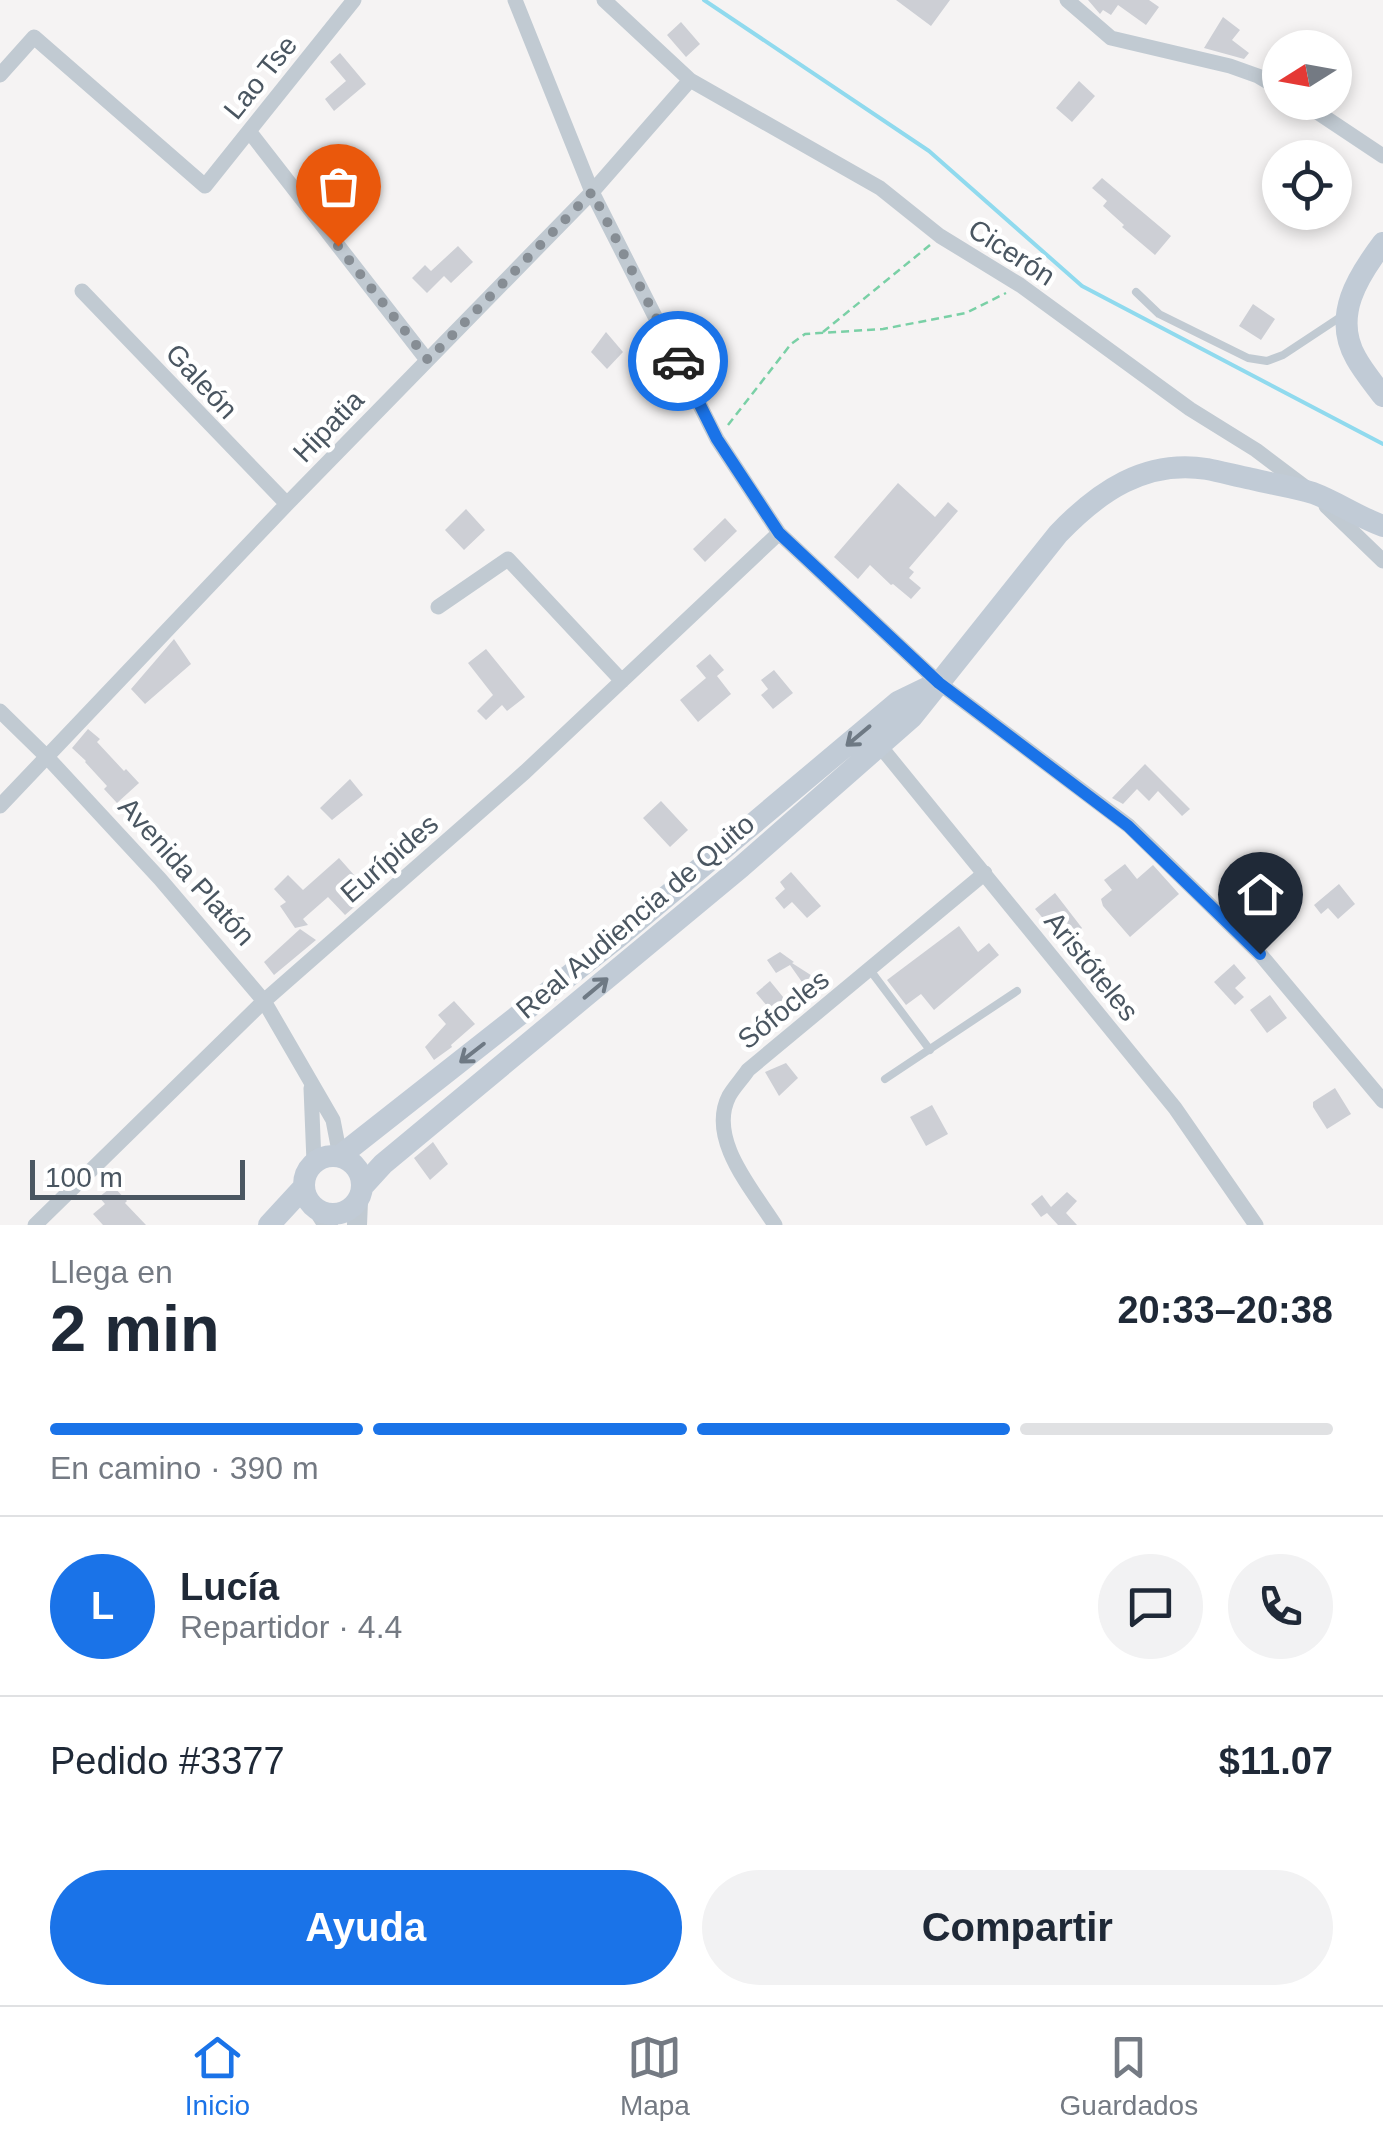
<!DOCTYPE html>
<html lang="es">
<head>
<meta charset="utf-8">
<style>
  body { margin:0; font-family:Arial,sans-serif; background:#f2f2f3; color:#1f2937; height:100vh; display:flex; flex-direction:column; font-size:38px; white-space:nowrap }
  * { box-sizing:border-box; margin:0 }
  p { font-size:32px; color:#747a83 }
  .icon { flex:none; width:55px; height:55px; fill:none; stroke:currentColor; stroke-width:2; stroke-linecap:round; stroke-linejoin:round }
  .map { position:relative; height:1225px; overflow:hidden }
  .drawer { display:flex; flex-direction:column; background:#fff; flex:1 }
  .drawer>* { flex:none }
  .needle { width:65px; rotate:259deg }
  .controls { position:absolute; left:1262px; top:30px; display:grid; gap:20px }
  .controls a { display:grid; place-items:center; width:90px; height:90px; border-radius:50%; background:#fff; box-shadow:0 5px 15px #0003; font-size:50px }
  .scale { position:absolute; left:30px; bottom:25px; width:215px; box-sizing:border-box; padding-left:10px; border:5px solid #4a5661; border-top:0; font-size:28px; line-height:35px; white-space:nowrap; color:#4a5661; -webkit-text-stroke:8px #fff; paint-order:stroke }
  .pin { position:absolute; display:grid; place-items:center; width:85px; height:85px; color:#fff; margin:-102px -42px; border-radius:50% 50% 50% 0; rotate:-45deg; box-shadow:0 0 10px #0007 }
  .pin .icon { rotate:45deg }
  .courier { position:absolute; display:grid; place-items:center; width:100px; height:100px; margin:-50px; border:8px solid #1a73e8; border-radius:50%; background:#fff; color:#222; box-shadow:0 2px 12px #0007 }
  .summary em { font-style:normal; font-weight:800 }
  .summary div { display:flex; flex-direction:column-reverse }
  .summary { display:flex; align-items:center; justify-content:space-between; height:170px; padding:0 50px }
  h1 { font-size:65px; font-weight:800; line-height:75px }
  .bar { display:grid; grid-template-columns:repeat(4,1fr); gap:15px 10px; align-content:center; height:120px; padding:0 50px }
  .bar i { height:12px; border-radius:8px; background:#e0e1e3 }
  .bar .selected { background:#1a73e8 }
  .bar p { grid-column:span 4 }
  .line { display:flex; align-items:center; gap:25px; padding:0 50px; border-top:2px solid #e0e1e3 }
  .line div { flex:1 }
  .round { display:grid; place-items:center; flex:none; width:105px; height:105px; border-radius:52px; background:#f2f2f3 }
  .button { display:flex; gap:20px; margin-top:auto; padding:20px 50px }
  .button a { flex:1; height:115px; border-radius:60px; background:#1a73e8; color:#fff; font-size:40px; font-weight:800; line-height:115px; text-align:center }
  .button a+a { background:#f2f2f3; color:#1f2937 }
  .menu { display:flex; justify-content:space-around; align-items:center; height:140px; border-top:2px solid #e0e1e3; background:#fff; font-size:28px; color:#747a83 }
  .menu a { display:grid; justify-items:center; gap:5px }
  .menu .selected { color:#1a73e8 }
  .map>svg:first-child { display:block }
</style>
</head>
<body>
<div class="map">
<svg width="1383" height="1225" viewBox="0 0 1383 1225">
  <rect width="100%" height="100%" fill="#f5f3f3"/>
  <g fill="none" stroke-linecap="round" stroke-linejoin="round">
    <path stroke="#90daee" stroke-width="4" d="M 704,0 L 929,151 L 1082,286 L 1383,444"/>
  </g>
  <path fill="#cdcfd5" d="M 896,0 L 950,0 L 931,26 Z
    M 1088,0 L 1149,0 L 1159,7 L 1146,25 L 1118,5 L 1111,15 L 1103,10 L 1100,14 Z
    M 1223,17 L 1240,30 L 1232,40 L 1249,53 L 1244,59 L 1204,48 Z
    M 681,22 L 700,44 L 686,57 L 667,35 Z
    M 340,53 L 366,84 L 334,111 L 325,99 L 346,81 L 330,62 Z
    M 1079,81 L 1095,96 L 1072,122 L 1056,108 Z
    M 1102,178 L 1171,236 L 1155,255 L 1122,227 L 1124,225 L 1103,206 L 1107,201 L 1092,188 Z
    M 458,246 L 473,262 L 451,283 L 444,276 L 427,293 L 412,278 L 425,265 L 431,271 Z
    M 1253,304 L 1275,319 L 1261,340 L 1239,326 Z
    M 606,332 L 623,352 L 607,369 L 591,352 Z
    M 898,483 L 935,517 L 948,502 L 958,511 L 909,568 L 914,572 L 909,578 L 921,588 L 911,599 L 893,584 L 891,585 L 870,565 L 858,579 L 834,557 Z
    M 466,509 L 485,530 L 464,550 L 445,530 Z
    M 725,518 L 737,531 L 705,562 L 693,549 Z
    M 174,639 L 191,664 L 145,704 L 131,689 Z
    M 486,649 L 525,697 L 507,711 L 502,705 L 486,720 L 477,711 L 493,695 L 468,663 Z
    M 710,654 L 724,670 L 717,676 L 731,694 L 698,722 L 680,700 L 706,678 L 696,666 Z
    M 774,670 L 793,693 L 773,709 L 761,695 L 768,689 L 761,680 Z
    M 88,729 L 100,739 L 97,742 L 124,771 L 126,769 L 139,783 L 117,803 L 104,789 L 107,786 L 85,762 L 86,761 L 72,748 Z
    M 1145,764 L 1190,809 L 1182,816 L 1158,791 L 1149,801 L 1137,789 L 1123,804 L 1112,798 Z
    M 350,779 L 363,795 L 332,820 L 320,808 Z
    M 661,801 L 688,830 L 670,847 L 643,818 Z
    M 339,858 L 370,893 L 345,915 L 328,897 L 303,919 L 308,925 L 295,928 L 280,906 L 286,902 L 274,889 L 288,875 L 303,890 Z
    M 1125,864 L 1137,879 L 1153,865 L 1179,894 L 1130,937 L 1103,906 L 1101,899 L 1112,890 L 1104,880 Z
    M 791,872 L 821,906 L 807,918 L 792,902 L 784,909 L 775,898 L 785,889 L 780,882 Z
    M 1339,884 L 1355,904 L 1338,919 L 1328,908 L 1321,914 L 1314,905 Z
    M 1055,893 L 1082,928 L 1074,935 L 1062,921 L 1052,929 L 1035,909 Z
    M 959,926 L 978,952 L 989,943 L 999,955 L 934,1010 L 921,994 L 906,1005 L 887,980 Z
    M 300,929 L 316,940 L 274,975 L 264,962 Z
    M 780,952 L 794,962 L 792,963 L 817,979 L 809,992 L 790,965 L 776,973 L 767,960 Z
    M 1234,964 L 1246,978 L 1235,988 L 1244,997 L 1235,1005 L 1214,982 Z
    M 770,981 L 788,1003 L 774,1014 L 756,993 Z
    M 1270,995 L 1287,1018 L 1267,1033 L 1250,1010 Z
    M 454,1001 L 475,1024 L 451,1045 L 452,1047 L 434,1060 L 425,1047 L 446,1024 L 438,1015 Z
    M 786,1063 L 798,1078 L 779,1096 L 765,1072 Z
    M 1335,1088 L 1351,1114 L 1327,1129 L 1313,1107 L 1313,1102 Z
    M 932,1105 L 948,1134 L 926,1146 L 910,1117 Z
    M 433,1142 L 448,1164 L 430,1180 L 414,1158 Z
    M 113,1186 L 127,1201 L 125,1203 L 146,1225 L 103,1225 L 93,1214 L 105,1204 L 99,1197 Z
    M 1067,1192 L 1077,1201 L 1066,1213 L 1077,1225 L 1058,1225 L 1047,1213 L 1041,1217 L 1031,1204 L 1042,1195 L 1051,1207 Z"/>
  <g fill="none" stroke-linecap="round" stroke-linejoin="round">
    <path stroke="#7ad0a6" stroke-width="2.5" stroke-dasharray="8 5" stroke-linecap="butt" d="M 823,332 L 930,245
      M 728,425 L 791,344 L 805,334 L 883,329 L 966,313 L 1006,293"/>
    <path stroke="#c1cad2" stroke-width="8" d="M 1136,292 L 1159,314 L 1248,358 L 1267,361 L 1283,355 L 1342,316
      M 870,970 L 930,1050
      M 885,1079 L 1017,991"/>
    <path stroke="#c1cad2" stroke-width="15" d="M 515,0 L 592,192 L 717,439 L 779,533 L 939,683 L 1129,826 L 1260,954 L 1383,1101
      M 604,0 L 690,80 L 880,188 L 940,236 L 1020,285 L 1190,409 L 1256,450 L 1305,487
      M 1067,0 L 1111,38 L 1230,66 L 1258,76 L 1280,89
      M 0,75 L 34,37 L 205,186 L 354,0
      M 1302,102 L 1383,156
      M 249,131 L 427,360
      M 82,291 L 287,504
      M 1326,506 L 1383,561
      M 438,607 L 508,559 L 622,681
      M 0,711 L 47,757 L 160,879 L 264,1001 L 333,1120 L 340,1156
      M 880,746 L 1175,1108 L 1256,1225
      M 0,806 L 287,504 L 592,192 L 690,80
      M 311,1088 L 314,1162
      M 35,1225 L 264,1001 L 525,772 L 779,533
      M 775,1225 C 753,1190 707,1139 729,1096 C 734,1087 742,1079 748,1070 L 985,873"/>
    <path stroke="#c1cad2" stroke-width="20" d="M 319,1211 L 328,1225
      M 357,1225 L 358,1201"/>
    <path stroke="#c1cbd6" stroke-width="22" d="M 1383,243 C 1358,276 1332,316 1356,358 C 1363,371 1374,384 1383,396
      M 340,1156 L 617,938 L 898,702 L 931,686
      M304 1185a29 29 0 1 1 58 0a29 29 0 1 1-58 0Z
      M 362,1187 L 383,1164 L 741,867 L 912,717 L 1058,534 C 1098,492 1145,459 1207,469 C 1222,472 1237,476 1252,479 C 1272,484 1294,487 1313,493 C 1337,502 1358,517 1383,526
      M 269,1225 L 304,1187"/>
  </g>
  <defs><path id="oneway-shaft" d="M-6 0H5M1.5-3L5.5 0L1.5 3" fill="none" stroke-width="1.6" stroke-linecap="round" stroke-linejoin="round" transform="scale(2.5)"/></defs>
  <g stroke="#6e7984">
    <use href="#oneway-shaft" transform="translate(858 736) rotate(140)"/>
    <use href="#oneway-shaft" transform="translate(596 988) rotate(-40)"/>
    <use href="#oneway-shaft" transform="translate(472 1053) rotate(142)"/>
  </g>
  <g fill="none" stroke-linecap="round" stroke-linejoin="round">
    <path stroke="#868d94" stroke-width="10" stroke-dasharray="0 18" d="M 338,246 L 428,360 L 592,192 L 678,361"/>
    <path stroke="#1a73e8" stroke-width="12" d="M 678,361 L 717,439 L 779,533 L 939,683 L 1128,826 L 1260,954"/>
  </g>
  <g text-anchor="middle" stroke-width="9" stroke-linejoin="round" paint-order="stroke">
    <g font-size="28" fill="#4a5661" stroke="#fff">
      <text transform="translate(260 77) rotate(-51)" y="10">Lao Tse</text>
      <text transform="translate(1012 252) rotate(33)" y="10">Cicerón</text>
      <text transform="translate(202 381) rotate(47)" y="10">Galeón</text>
      <text transform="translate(328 426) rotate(-46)" y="10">Hipatia</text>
      <text transform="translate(389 858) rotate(-41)" y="10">Eurípides</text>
      <text transform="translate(187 871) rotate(48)" y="10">Avenida Platón</text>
      <text transform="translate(635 916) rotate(-40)" y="10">Real Audiencia de Quito</text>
      <text transform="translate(1092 966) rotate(51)" y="10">Aristóteles</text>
      <text transform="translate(783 1009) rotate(-39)" y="10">Sófocles</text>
    </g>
  </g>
</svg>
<div class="controls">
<a><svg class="needle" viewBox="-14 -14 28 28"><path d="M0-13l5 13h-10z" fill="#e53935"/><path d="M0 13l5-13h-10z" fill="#747a83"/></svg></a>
<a><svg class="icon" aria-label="locate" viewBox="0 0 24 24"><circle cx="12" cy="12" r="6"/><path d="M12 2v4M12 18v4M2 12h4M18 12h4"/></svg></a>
</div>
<div class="scale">100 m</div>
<div class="pin" style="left:338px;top:246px;background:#ea580c"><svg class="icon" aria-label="bag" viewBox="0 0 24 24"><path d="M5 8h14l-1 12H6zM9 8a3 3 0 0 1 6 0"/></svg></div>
<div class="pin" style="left:1260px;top:954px;background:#1f2937"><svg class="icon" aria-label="home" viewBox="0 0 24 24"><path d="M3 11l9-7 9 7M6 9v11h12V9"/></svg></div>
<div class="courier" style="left:678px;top:361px"><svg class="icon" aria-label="car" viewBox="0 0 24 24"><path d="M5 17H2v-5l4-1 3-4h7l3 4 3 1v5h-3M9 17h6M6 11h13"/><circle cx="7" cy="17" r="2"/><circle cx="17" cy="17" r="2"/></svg></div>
</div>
<section class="drawer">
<div class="summary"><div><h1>2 min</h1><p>Llega en</p></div><em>20:33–20:38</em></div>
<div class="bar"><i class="selected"></i><i class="selected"></i><i class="selected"></i><i></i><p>En camino · 390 m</p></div>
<div class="line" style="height:180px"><b class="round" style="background:#1a73e8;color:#fff">L</b><div><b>Lucía</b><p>Repartidor · 4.4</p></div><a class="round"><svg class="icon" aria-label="chat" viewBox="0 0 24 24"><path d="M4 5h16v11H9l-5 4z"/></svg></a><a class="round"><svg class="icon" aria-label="phone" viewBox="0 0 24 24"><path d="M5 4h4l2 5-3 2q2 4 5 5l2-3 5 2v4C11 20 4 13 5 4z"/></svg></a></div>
<div class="line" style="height:130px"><div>Pedido #3377</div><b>$11.07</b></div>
<div class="button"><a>Ayuda</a><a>Compartir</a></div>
</section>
<nav class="menu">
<a class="selected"><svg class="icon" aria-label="home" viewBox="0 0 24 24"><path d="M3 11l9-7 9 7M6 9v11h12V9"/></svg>Inicio</a>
<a><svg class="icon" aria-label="map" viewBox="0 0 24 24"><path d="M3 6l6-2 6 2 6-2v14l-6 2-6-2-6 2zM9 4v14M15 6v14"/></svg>Mapa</a>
<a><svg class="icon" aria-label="saved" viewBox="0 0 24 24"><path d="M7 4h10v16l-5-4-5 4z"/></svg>Guardados</a>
</nav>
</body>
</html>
